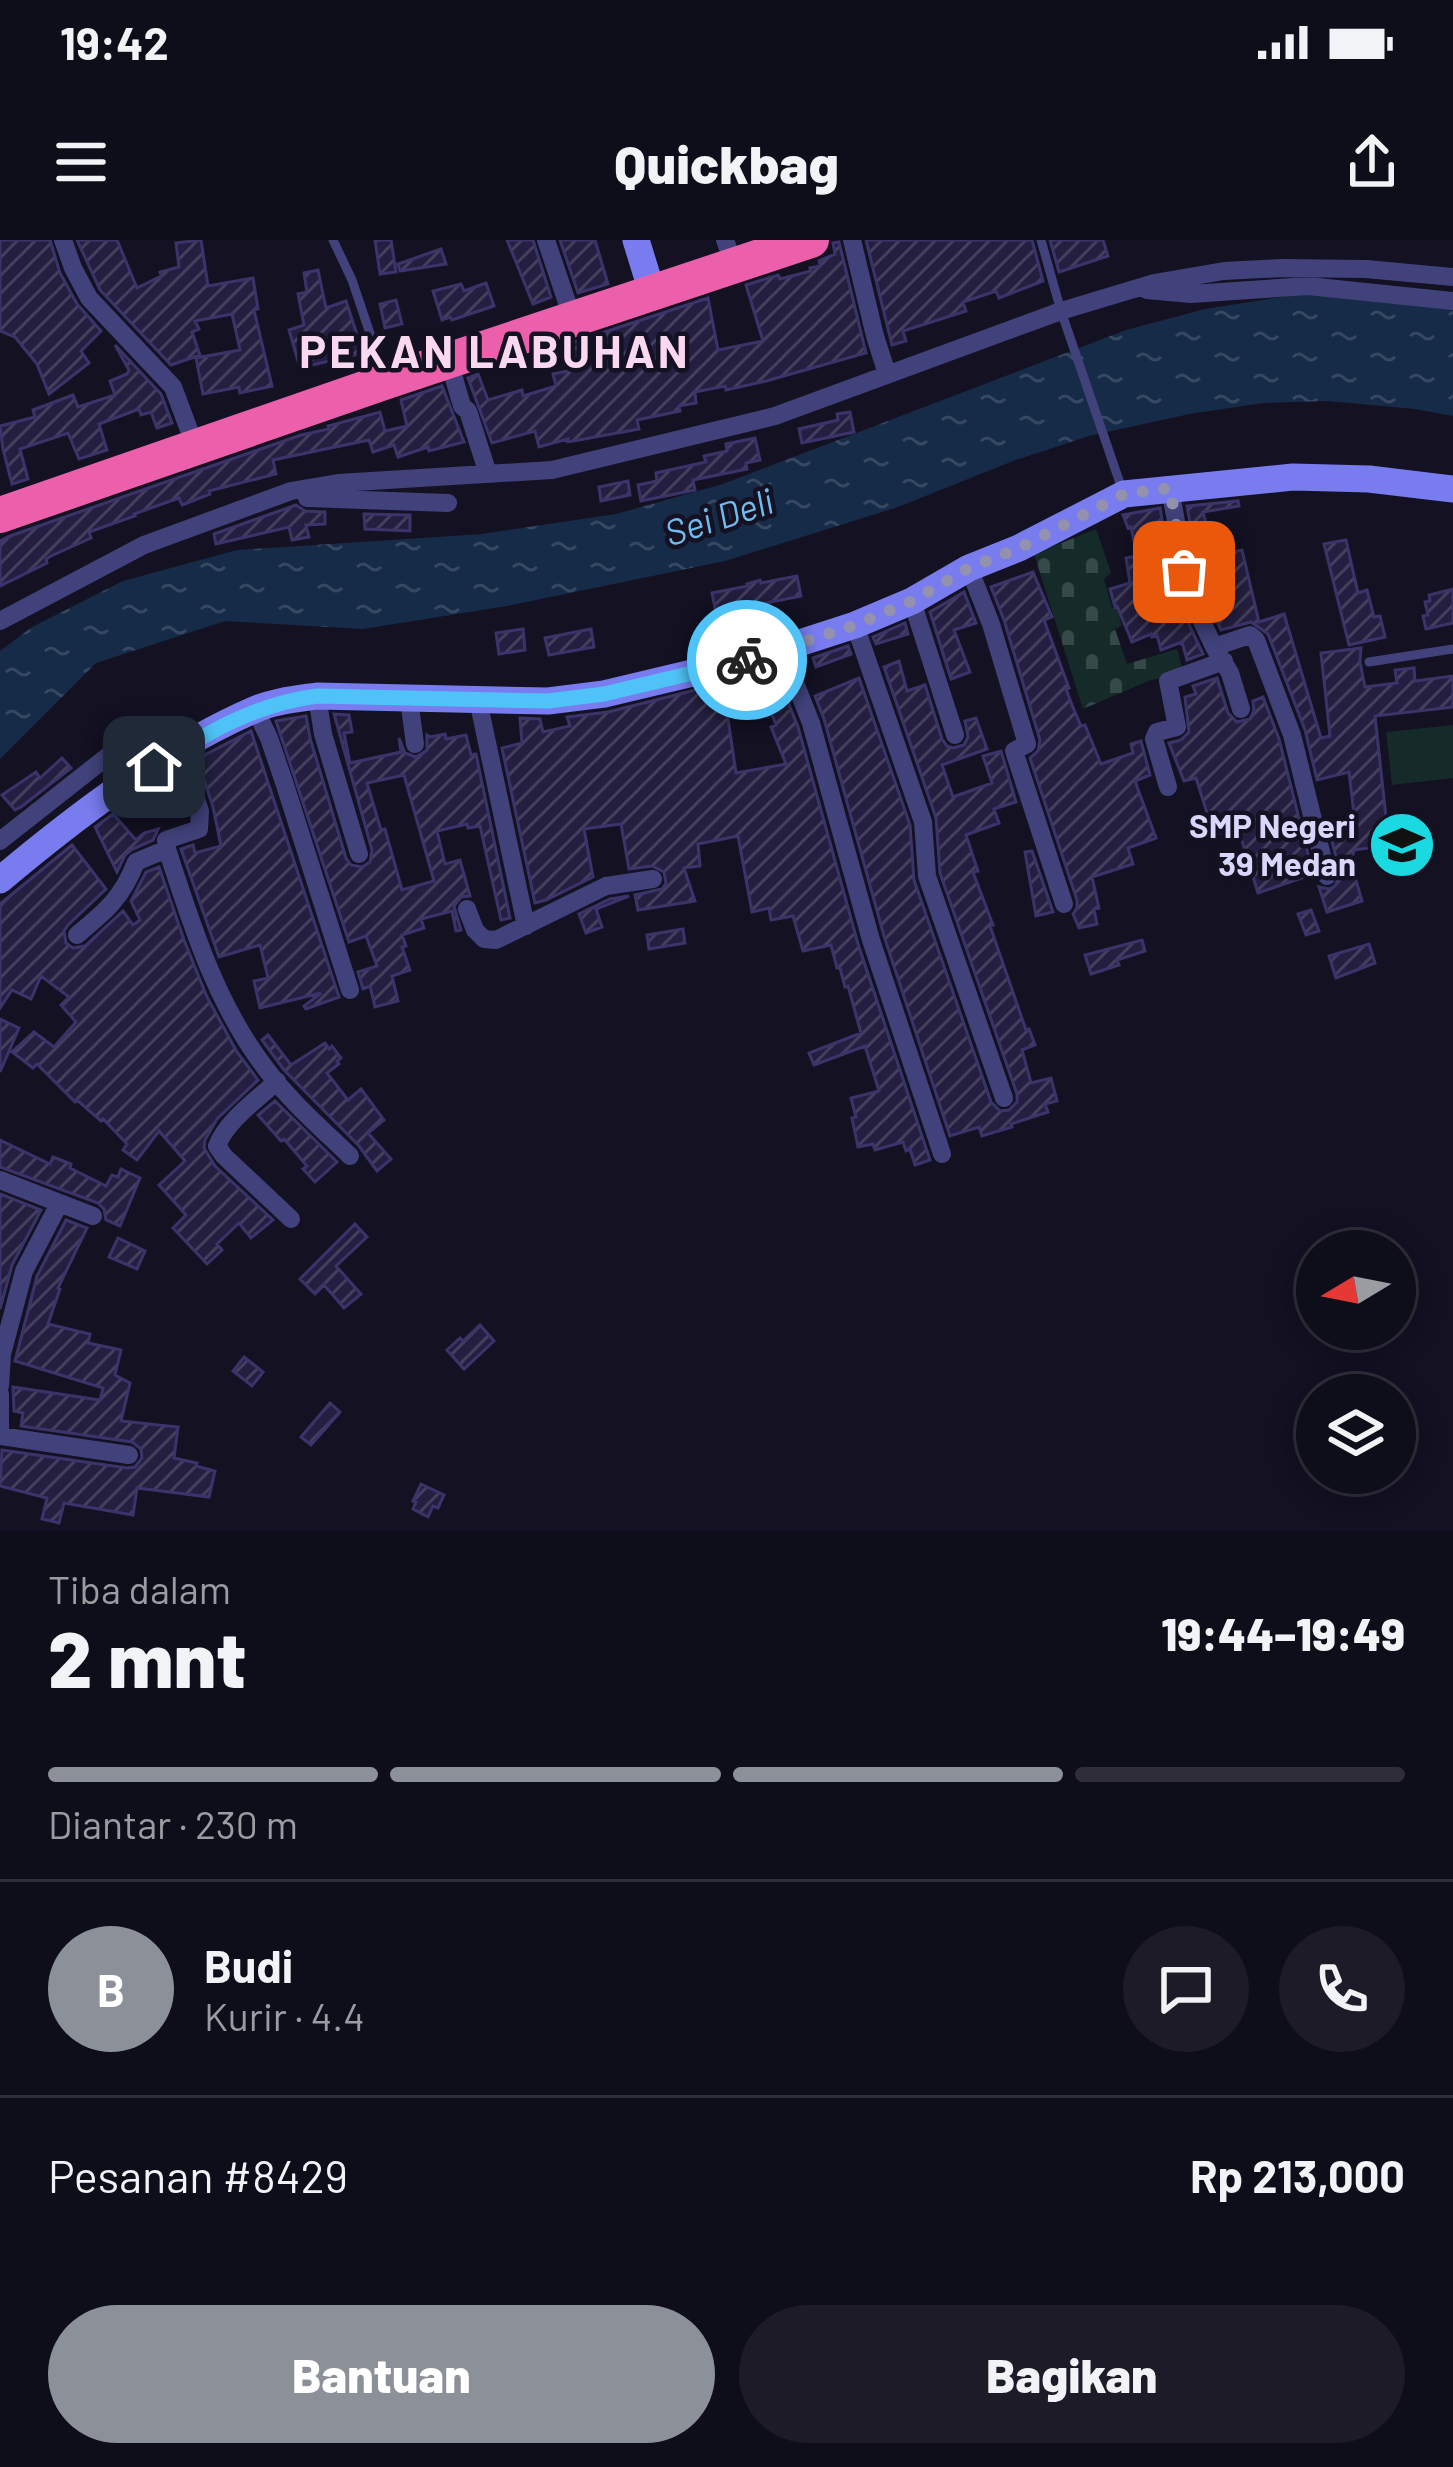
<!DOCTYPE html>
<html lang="id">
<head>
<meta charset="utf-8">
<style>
  body { margin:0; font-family:Barlow,sans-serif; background:#1c1b27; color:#f1f3f6; height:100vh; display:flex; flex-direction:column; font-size:45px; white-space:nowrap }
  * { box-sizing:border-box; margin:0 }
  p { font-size:39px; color:#9b9ca2 }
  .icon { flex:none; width:66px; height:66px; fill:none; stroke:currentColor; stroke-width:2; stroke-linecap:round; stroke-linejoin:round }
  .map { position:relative; height:1291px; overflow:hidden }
  .panel { display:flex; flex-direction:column; background:#0e0d1a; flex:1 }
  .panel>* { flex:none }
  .needle { width:78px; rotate:260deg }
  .tools { position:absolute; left:1296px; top:990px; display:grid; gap:24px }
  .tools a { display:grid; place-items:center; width:120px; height:120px; border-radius:50%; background:#0e0d1a; box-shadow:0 6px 30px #0003,0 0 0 3px #2e2d39; font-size:60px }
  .pin { position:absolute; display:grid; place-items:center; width:102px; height:102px; color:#fff; margin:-51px; border-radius:24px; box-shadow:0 6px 18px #0006 }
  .courier { position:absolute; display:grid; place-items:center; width:120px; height:120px; margin:-60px; border:9px solid #4fc3f7; border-radius:50%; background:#fff; color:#222; box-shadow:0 3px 15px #0007 }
  .headline em { font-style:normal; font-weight:800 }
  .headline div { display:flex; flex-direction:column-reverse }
  .headline { display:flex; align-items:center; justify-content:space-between; height:204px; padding:0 48px }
  h1 { font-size:78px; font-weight:800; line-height:90px }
  .bar { display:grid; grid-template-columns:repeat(4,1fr); gap:18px 12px; align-content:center; height:144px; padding:0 48px }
  .bar i { height:15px; border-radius:9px; background:#2e2d39 }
  .bar .current { background:#8c9099 }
  .bar p { grid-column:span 4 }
  .line { display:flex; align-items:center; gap:30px; padding:0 48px; border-top:3px solid #2e2d39 }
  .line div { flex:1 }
  .round { display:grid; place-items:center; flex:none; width:126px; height:126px; border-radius:63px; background:#1c1b27 }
  .action { display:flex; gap:24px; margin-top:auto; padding:24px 48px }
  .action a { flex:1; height:138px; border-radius:72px; background:#8c9099; color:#fff; font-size:48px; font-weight:800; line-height:138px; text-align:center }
  .action a+a { background:#1c1b27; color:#f1f3f6 }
  .status { display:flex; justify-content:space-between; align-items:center; height:84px; padding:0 60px; background:#0e0d1a; direction:ltr }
  .status svg { height:33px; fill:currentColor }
  header { display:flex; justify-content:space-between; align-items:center; height:156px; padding:0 48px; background:#0e0d1a; font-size:54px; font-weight:800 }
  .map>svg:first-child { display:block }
</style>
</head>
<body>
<div class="status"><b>19:42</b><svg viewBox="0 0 49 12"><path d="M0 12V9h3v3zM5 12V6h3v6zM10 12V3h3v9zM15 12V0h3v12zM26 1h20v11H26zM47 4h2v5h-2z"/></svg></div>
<header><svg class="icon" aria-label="menu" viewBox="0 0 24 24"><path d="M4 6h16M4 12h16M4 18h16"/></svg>Quickbag<svg class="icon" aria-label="share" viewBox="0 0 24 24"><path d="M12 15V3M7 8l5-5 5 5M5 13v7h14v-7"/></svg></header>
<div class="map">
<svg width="1453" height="1291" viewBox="0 0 1453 1291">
  <defs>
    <pattern id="cemetery-stones" width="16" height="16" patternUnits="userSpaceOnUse" patternTransform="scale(3)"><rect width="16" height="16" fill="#142b29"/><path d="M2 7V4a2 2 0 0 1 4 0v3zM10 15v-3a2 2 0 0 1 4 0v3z" fill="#354949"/></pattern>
    <pattern id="water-ripples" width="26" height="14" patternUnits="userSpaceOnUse" patternTransform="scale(3)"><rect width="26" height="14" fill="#162b47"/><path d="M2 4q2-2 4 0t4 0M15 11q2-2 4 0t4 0" fill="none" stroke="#374962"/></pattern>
    <pattern id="building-hatch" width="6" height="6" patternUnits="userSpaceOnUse" patternTransform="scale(3)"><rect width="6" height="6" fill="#241f40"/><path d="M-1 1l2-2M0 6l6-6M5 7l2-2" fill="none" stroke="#433f5c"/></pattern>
  </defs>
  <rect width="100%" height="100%" fill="#131122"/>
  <path fill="#142b29" d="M 1453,485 L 1453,538 L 1392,545 L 1386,492 Z"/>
  <path fill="url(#cemetery-stones)" d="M 1096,289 L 1111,333 L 1104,339 L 1112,368 L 1117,368 L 1122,386 L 1115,389 L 1127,424 L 1177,409 L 1183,432 L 1148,441 L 1083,469 L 1034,314 Z"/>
  <path fill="url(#water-ripples)" d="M 1300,54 L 1453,69 L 1453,176 L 1415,169 L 1328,161 L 1263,163 L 1189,174 L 1089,196 L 1013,221 L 898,267 L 725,321 L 507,366 L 363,389 L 225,381 L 96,423 L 0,519 L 0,411 L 32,387 L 123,341 L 237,310 L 482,294 L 616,274 L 723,244 L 1126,90 L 1205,69 Z"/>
  <path fill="url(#building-hatch)" stroke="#3b346a" stroke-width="3" fill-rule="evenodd" d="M 0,0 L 50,0 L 60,33 L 77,64 L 101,91 L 81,111 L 89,123 L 49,154 L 37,124 L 15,97 L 0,91 Z
    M 77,0 L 117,0 L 137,48 L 161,36 L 160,32 L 179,27 L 176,3 L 201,0 L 208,46 L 253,38 L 258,69 L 254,70 L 272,146 L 240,153 L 239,147 L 203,154 L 196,118 L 240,110 L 232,74 L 195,81 L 199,89 L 192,92 L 200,115 L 171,125 L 100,50 Z
    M 375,0 L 391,0 L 396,32 L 380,34 Z
    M 507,0 L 533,0 L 551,57 L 533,64 Z
    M 560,0 L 595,0 L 608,44 L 578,53 Z
    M 866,0 L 1032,0 L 1043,41 L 999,58 L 996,51 L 963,62 L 966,71 L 903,91 L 906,101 L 892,105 Z
    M 1050,0 L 1103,0 L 1108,16 L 1059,32 Z
    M 839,2 L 866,113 L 766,141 L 726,150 L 725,146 L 695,152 L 696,163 L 679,166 L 680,171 L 637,180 L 639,189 L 568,202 L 568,199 L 539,207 L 535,191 L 492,203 L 468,138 L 478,134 L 488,160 L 522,150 L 523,156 L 556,146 L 553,134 L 568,131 L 562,106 L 708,58 L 718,110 L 763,101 L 746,45 L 778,35 L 780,39 L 811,31 L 810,28 L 820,26 L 819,21 L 835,14 L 833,3 Z
    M 441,9 L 446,24 L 400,31 L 398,24 Z
    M 318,30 L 326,68 L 346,61 L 363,113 L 300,128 L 289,90 L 304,85 L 298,54 L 307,52 L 304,33 Z
    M 486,43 L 494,66 L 452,80 L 450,77 L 442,80 L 433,51 L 461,44 L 464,51 Z
    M 396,60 L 402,84 L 385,88 L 380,64 Z
    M 115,105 L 161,154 L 172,183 L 157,188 L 151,172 L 141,175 L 139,169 L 99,184 L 107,210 L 79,219 L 68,193 L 20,209 L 28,239 L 12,244 L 3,209 L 0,186 L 35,177 L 33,170 L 73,155 L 78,167 L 115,155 L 110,141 L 127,134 L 129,130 Z
    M 442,146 L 464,202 L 429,211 L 428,207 L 398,217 L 394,205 L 373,212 L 369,200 L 273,220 L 276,234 L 209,251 L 210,254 L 182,265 L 179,258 L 134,274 L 135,276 L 89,292 L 91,298 L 51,316 L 46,319 L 47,323 L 0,346 L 0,301 L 10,296 L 301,195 L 329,189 L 328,186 L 380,172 L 385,191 L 407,186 L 401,160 Z
    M 850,172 L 854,192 L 802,203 L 799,189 L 838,180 L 837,174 Z
    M 755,198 L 760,220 L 746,223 L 747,229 L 693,240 L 695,250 L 641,261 L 638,245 L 657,241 L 656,233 L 706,222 L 704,216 L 727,211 L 726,204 Z
    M 628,241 L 630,255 L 601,261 L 599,247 Z
    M 1238,261 L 1239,266 L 1203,272 L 1213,309 L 1221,308 L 1222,314 L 1242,310 L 1259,382 L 1284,374 L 1321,498 L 1330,496 L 1321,413 L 1361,408 L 1360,422 L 1365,447 L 1397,443 L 1395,430 L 1414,428 L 1415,441 L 1453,436 L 1453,467 L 1375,476 L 1389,605 L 1354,610 L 1351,623 L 1362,661 L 1327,672 L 1319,647 L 1329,649 L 1335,646 L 1340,634 L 1328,584 L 1351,578 L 1351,574 L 1354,574 L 1349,532 L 1317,540 L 1305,490 L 1268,394 L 1251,382 L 1221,390 L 1202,350 L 1187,266 Z
    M 296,265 L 305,271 L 325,272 L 325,284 L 306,285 L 309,297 L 292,300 L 289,287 L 216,304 L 214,294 Z
    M 1160,268 L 1176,357 L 1203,414 L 1187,420 L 1182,402 L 1161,410 L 1157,395 L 1152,397 L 1151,394 L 1132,402 L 1117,366 L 1115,367 L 1110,349 L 1130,343 L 1126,318 L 1137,316 L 1131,287 L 1128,288 L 1123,275 Z
    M 364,274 L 410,275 L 410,291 L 365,289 Z
    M 1346,300 L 1358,353 L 1367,350 L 1374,377 L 1380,376 L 1385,397 L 1349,405 L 1324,304 Z
    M 1033,332 L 1052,377 L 1044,380 L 1069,448 L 1066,449 L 1072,465 L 1081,486 L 1085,485 L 1101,524 L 1133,513 L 1131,504 L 1141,501 L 1150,535 L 1135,541 L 1156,598 L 1128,608 L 1133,624 L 1092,637 L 1099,668 L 1094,669 L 1097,684 L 1079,688 L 1073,674 L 1077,668 L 1077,660 L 1030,518 L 1038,511 L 1040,500 L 1004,380 L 991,347 Z
    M 797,336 L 801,356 L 716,373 L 712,353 L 748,346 L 747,344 L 760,340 L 761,343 Z
    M 1453,349 L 1453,383 L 1426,389 L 1423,376 L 1428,375 L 1425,362 L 1430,361 L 1429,355 Z
    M 964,352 L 976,383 L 954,390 L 970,432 L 951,439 L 930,372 Z
    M 905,383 L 908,394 L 876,404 L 873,397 Z
    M 523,389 L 525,410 L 499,414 L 496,393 Z
    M 591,389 L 594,407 L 549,415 L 545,398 Z
    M 848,406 L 851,414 L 816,427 L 813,418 Z
    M 899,421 L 907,451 L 925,445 L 942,499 L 947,506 L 953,508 L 964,505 L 968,497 L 965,481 L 976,478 L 987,509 L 942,525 L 953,557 L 992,543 L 983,516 L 1001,511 L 1016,562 L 994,569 L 999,583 L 966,595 L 978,631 L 973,632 L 993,685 L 990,686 L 1026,790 L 1029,789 L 1035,805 L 1022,810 L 1031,843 L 1051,838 L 1057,861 L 1045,864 L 1048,872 L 1011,884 L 1012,887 L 982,896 L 979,887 L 950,896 L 884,696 L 824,479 L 815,456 L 859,438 L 910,585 L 914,640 L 991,862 L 1000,871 L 1009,870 L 1017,862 L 1017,854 L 940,633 L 936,578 L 884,427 Z
    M 775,430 L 798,487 L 858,704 L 930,920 L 915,925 L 910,909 L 906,911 L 903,902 L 875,910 L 873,904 L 858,907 L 852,878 L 856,877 L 851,858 L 879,851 L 865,806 L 814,825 L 809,813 L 861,793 L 848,746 L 845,747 L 840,728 L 837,728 L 831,705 L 803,711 L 793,676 L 771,680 L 769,668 L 752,672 L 738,596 L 698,604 L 700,626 L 684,628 L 695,661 L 638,670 L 635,655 L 662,649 L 666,643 L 664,632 L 652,626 L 629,629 L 621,584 L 584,589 L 593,637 L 546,660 L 535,663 L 502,508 L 522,503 L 520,478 L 540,479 L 543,492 L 570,486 L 567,477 L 608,472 ZM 760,442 L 776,485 L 771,487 L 786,524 L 736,533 L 724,452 Z
    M 1217,438 L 1228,473 L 1237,482 L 1250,479 L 1254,471 L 1253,461 L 1263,457 L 1279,499 L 1313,634 L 1258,653 L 1238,588 L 1214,595 L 1196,538 L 1184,541 L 1169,503 L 1181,500 L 1189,492 L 1185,457 L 1196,454 L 1193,446 Z
    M 334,474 L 349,475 L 352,492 L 344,493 L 350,523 L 401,512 L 399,498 L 405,513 L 416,517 L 427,510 L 427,495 L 430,497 L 445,494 L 446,499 L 466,495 L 471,515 L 476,514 L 510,678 L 501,680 L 480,586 L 468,588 L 467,584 L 437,591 L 445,624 L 460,620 L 470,656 L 461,657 L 454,666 L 461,690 L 456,691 L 452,671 L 421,679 L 424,688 L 402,695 L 406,706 L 402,707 L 410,730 L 392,736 L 398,761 L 375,767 L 370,746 L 363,749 L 358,732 L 377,726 L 366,696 L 349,702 L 276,481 L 306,476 L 310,498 L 346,618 L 351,625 L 362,627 L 370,622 L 372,610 ZM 404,535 L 434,641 L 402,650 L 385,589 L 381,590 L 367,543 Z
    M 251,491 L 339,757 L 306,769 L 304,766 L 321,753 L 260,768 L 254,741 L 268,738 L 260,705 L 219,717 L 181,609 L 193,605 L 195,613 L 221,606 L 213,567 L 197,519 Z
    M 62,518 L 71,528 L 21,567 L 15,570 L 2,555 L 36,532 L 40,538 Z
    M 113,574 L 136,600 L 144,593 L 158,589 L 153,600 L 131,610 L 125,615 L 117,632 L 95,587 Z
    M 72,605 L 106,649 L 68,685 L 64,691 L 66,703 L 73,708 L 85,706 L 123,671 L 133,685 L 140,680 L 131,661 L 146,632 L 159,627 L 184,700 L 207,757 L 237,812 L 258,840 L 217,879 L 205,900 L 204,908 L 215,926 L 273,980 L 251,998 L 239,983 L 217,1004 L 222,1010 L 207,1024 L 173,988 L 186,975 L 159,945 L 185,921 L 159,891 L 137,920 L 123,910 L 127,904 L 103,879 L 101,881 L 77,860 L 75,862 L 37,824 L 33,828 L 12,812 L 34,792 L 54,807 L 76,782 L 61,765 L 69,757 L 41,736 L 31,759 L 12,750 L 0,768 L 0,664 Z
    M 1032,611 L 1053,672 L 1036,676 L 1025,612 Z
    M 629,656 L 596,669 L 602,687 L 586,693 L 579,674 L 610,659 Z
    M 1311,670 L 1319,691 L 1306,695 L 1298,674 Z
    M 683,689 L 685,703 L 649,709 L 647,695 Z
    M 1142,700 L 1145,711 L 1117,720 L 1119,725 L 1091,734 L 1085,715 Z
    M 1369,704 L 1375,723 L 1336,738 L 1329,716 Z
    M 0,779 L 19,788 L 0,832 Z
    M 268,795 L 291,825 L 325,803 L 329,809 L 332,806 L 341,818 L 337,821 L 339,824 L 327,833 L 348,860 L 361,849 L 384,880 L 368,893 L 391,919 L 377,931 L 359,906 L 284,830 L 262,800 Z
    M 275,861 L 337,922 L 315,942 L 303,929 L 307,926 L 284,899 L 281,901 L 258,875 Z
    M 0,900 L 50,924 L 53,917 L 71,924 L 70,928 L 106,946 L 112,935 L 118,937 L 121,929 L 140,938 L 120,986 L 106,980 L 104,969 L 98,963 L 0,927 Z
    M 0,954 L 41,970 L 12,1025 L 0,1069 Z
    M 66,980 L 87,988 L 58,1048 L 60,1049 L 48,1084 L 90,1094 L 88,1103 L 121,1110 L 115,1135 L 130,1143 L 121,1181 L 178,1187 L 174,1218 L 197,1223 L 196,1226 L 215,1231 L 209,1257 L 137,1248 L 133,1275 L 64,1263 L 59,1283 L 42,1279 L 47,1258 L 0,1246 L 2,1210 L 127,1228 L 135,1227 L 142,1218 L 141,1209 L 132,1202 L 21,1186 L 23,1173 L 14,1171 L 13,1147 L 100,1160 L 103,1148 L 15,1121 L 37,1036 Z
    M 355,984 L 367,997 L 336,1026 L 361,1054 L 344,1068 L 324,1045 L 315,1054 L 300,1039 Z
    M 118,998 L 145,1011 L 137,1029 L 109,1017 Z
    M 480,1085 L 494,1101 L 464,1129 L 447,1110 L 460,1098 L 463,1101 Z
    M 244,1117 L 263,1132 L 252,1146 L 233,1131 Z
    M 330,1163 L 340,1172 L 311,1205 L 301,1197 Z
    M 421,1244 L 444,1255 L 438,1268 L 433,1266 L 428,1277 L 413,1269 L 416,1262 L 413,1261 Z"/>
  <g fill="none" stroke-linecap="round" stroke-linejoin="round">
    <path stroke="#41427b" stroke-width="9" d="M 333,0 L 352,40 L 384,135
      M 1041,0 L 1061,71 L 1123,252
      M 1369,422 L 1453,409"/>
    <path stroke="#41427b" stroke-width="18" d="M 63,0 L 73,28 L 89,58 L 173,147 L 195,206
      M 546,0 L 573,80
      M 725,0 L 734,25
      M 852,0 L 875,96 L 887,134
      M 1147,50 L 1191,54 L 1308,46 L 1453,61
      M 449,121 L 462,166 L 468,171 L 488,234
      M 1170,248 L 1189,354 L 1214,407 L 1230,433 L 1241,469
      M 307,258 L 448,263
      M 969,328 L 991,384 L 1027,504 L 1014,511 L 1064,664
      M 912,361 L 955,495
      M 0,381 L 144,305 L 291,251 L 338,243 L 552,230 L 775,176 L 1061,71 L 1154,43 L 1224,31 L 1282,28 L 1366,29 L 1453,37
      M 855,385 L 923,582 L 927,636 L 1004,858
      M 1214,407 L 1250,395 L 1256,400 L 1292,495 L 1327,636
      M 782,410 L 811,483 L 871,700 L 942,914
      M 317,456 L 323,494 L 359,614
      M 409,459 L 415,504
      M 478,460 L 526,686
      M 255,469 L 269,498 L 285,545 L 350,750
      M 1168,547 L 1154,499 L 1157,492 L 1177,487 L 1168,441 L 1224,421
      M 0,601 L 113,512
      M 167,609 C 192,686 216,764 266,829 C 290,861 321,888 350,916
      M 467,669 L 475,690 L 484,699 L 496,700 L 606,646 L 653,639
      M 77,695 C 106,671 122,658 136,622 L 167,609 L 166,600 L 199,589 L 200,571 L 180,510
      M 277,841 C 257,860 226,881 217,906 L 224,916 L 291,979
      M 0,940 L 93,976
      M 0,1146 L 2,1114 L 24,1031 L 59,964
      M 0,1154 L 0,1191
      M 0,1196 L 129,1215"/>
    <path stroke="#787cef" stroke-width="27" d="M 636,0 L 652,52
      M 0,640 C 75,577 164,509 254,470 C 274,461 296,459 317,456 L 548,461 L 604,454 L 747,420 L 855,385 L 912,361 L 969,328 L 1019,308 L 1124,254 L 1293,237 L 1369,239 L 1453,249"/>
    <path stroke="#ec5fab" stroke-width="36" d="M 0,275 L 387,141 L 811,0"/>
  </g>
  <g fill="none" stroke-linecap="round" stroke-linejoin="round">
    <path stroke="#9391ae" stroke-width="12" stroke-dasharray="0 21.6" d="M 747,420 L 856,385 L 912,361 L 969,328 L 1019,308 L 1124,254 L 1170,248 L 1184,332"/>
    <path stroke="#4fc3f7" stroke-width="15" d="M 154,527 C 206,493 255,464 317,456 L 548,461 L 604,454 L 747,420"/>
  </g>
  <defs>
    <symbol id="school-disc" viewBox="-11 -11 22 22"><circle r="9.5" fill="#1bd9e1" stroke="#131122"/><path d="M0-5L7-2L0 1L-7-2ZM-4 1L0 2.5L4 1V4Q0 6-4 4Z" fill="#111"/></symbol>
  </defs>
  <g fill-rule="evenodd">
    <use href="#school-disc" x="1364" y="567" width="76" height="76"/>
  </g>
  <g text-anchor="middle" stroke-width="9" stroke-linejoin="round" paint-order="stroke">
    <g font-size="33" font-weight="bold" fill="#d8d6fa" stroke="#131122" text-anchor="end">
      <text x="1356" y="598">SMP Negeri<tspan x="1356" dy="38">39 Medan</tspan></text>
    </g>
    <g font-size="36" font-style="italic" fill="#70bbee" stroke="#131122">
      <text transform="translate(719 277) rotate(-18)" y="13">Sei Deli</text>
    </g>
    <g font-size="45" font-weight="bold" letter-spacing="3" fill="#fad8f0" stroke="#131122">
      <text x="495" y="128">PEKAN LABUHAN</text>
    </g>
  </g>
</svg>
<div class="tools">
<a><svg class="needle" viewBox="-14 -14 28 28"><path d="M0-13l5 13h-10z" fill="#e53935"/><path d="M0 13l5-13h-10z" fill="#9b9ca2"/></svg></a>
<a><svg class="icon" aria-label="layers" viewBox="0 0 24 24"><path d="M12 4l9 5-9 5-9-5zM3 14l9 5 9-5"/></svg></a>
</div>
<div class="pin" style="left:1184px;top:332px;background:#ea580c"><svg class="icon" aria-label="bag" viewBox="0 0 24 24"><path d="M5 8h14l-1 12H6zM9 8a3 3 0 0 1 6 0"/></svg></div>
<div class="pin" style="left:154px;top:527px;background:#1f2937"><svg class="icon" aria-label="home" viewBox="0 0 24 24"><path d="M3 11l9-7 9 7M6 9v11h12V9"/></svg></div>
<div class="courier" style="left:747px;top:420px"><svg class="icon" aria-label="bike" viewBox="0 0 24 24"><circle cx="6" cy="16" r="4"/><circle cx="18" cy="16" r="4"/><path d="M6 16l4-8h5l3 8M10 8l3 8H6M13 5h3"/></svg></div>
</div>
<section class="panel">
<div class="headline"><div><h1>2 mnt</h1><p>Tiba dalam</p></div><em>19:44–19:49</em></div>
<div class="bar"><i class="current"></i><i class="current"></i><i class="current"></i><i></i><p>Diantar · 230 m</p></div>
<div class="line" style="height:216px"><b class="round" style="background:#8c9099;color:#fff">B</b><div><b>Budi</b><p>Kurir · 4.4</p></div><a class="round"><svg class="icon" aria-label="chat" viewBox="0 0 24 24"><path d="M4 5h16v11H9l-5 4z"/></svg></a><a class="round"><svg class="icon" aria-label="phone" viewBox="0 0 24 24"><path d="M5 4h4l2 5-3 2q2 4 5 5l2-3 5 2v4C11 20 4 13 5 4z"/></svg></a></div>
<div class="line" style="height:156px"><div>Pesanan #8429</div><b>Rp 213,000</b></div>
<div class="action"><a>Bantuan</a><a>Bagikan</a></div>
</section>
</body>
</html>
